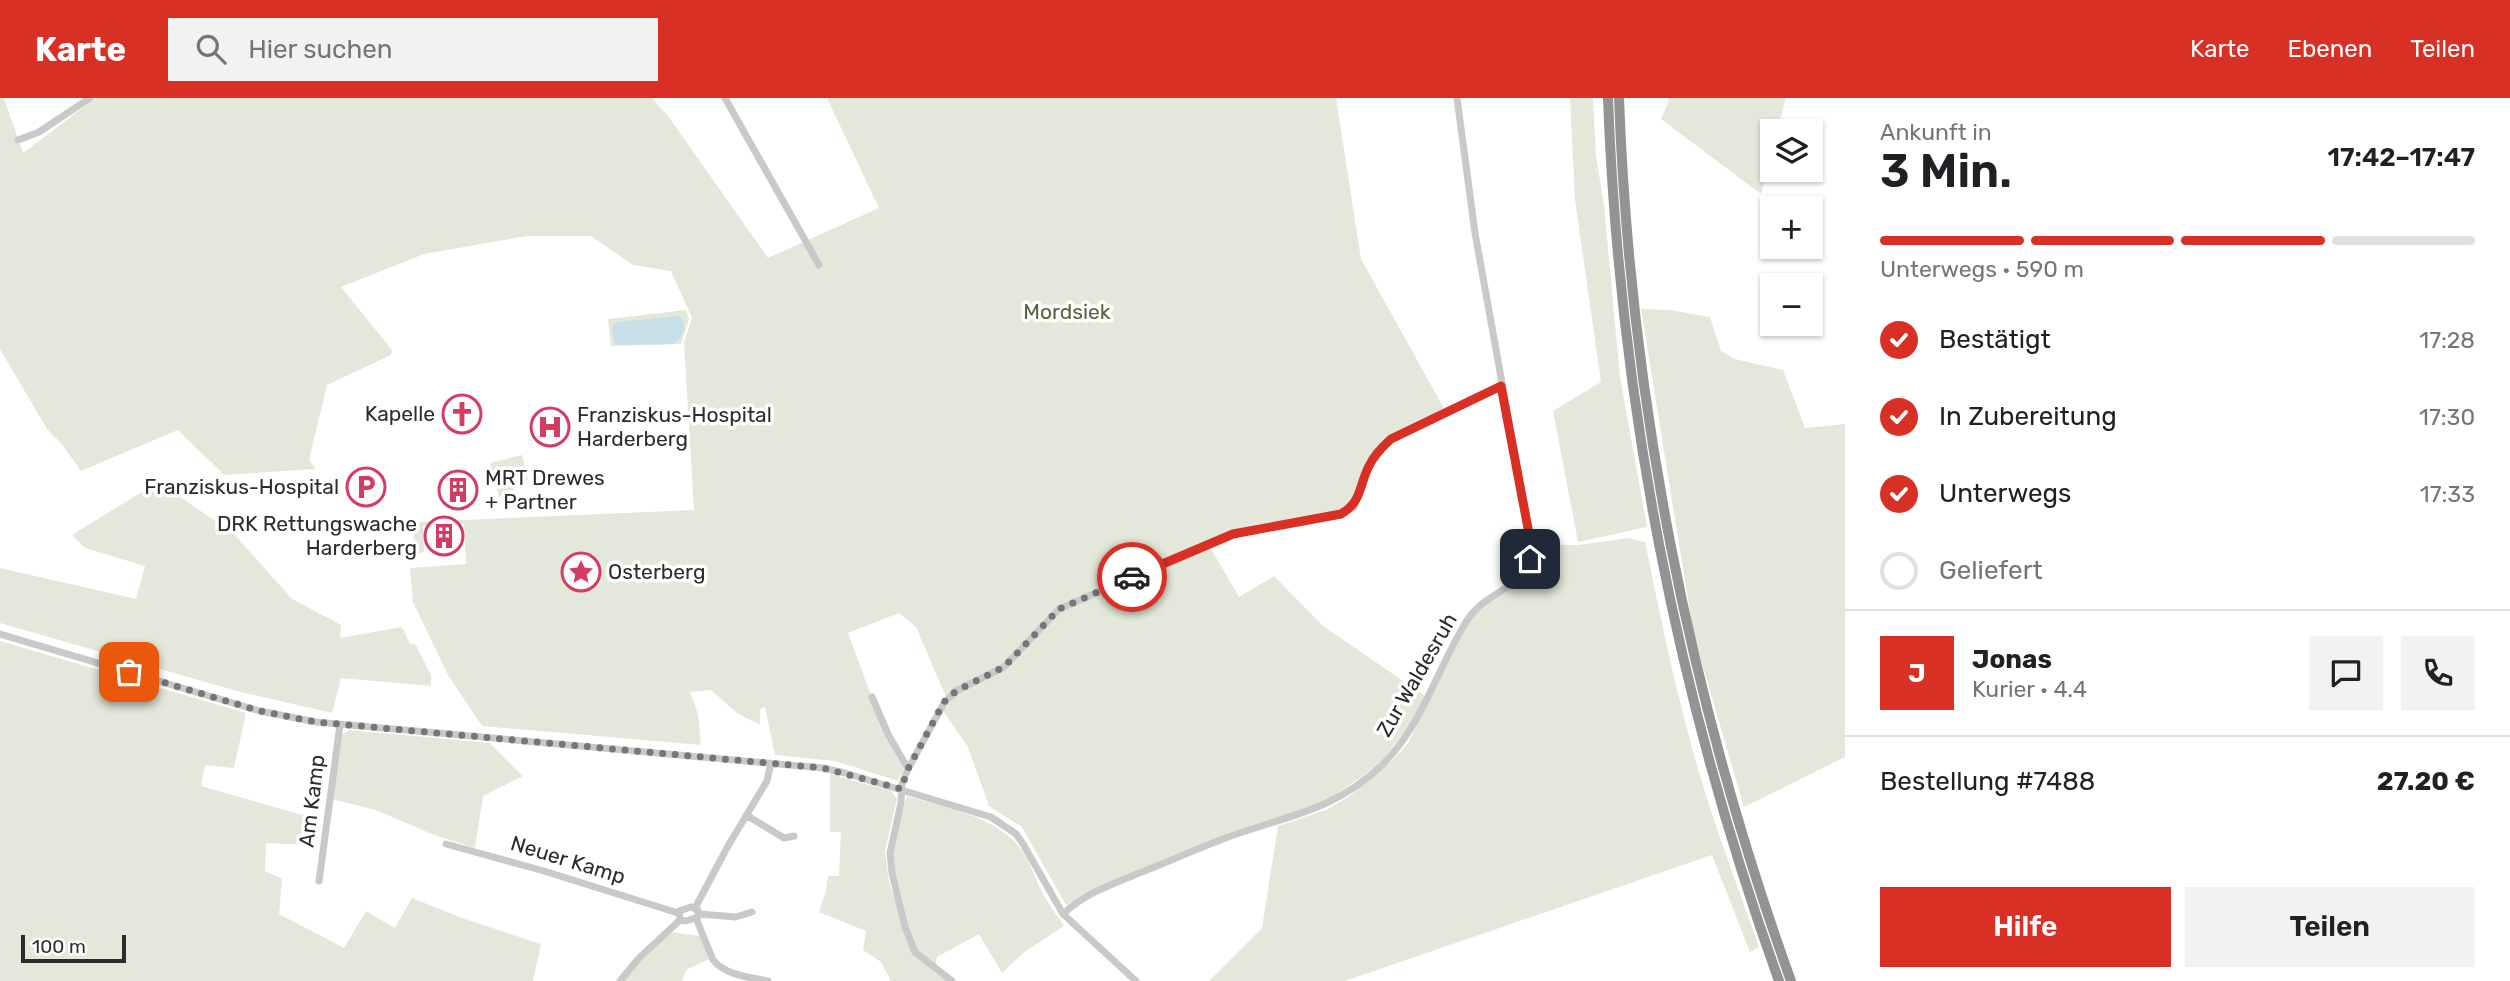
<!DOCTYPE html>
<html lang="de">
<head>
<meta charset="utf-8">
<style>
  body { margin:0; font-family:Rubik,sans-serif; background:#f2f2f2; color:#202124; height:100vh; display:flex; flex-direction:column; font-size:26px; white-space:nowrap }
  * { box-sizing:border-box; margin:0 }
  p { font-size:23px; color:#757577 }
  .icon { flex:none; width:38px; height:38px; fill:none; stroke:currentColor; stroke-width:2; stroke-linecap:round; stroke-linejoin:round }
  .map { position:relative; flex:1; overflow:hidden }
  .side { display:flex; flex-direction:column; background:#fff; width:665px }
  .side>* { flex:none }
  .controls { position:absolute; left:1760px; top:21px; display:grid; gap:14px }
  .controls a { display:grid; place-items:center; width:63px; height:63px; border-radius:0px; background:#fff; box-shadow:0 2px 5px #0004; font-size:35px }
  .scale { position:absolute; left:21px; bottom:18px; width:105px; box-sizing:border-box; padding-left:7px; border:4px solid #2c2c2c; border-top:0; font-size:19px; line-height:24px; white-space:nowrap; color:#2c2c2c; -webkit-text-stroke:5px #fff; paint-order:stroke }
  .pin { position:absolute; display:grid; place-items:center; width:60px; height:60px; color:#fff; margin:-30px; border-radius:14px; box-shadow:0 4px 10px #0006 }
  .courier { position:absolute; display:grid; place-items:center; width:70px; height:70px; margin:-35px; border:5px solid #d93025; border-radius:50%; background:#fff; color:#222; box-shadow:0 2px 9px #0007 }
  .summary em { font-style:normal; font-weight:600 }
  .summary div { display:flex; flex-direction:column-reverse }
  .summary { display:flex; align-items:center; justify-content:space-between; height:119px; padding:0 35px }
  h1 { font-size:46px; font-weight:600; line-height:52px }
  .bar { display:grid; grid-template-columns:repeat(4,1fr); gap:10px 7px; align-content:center; height:84px; padding:0 35px }
  .bar i { height:9px; border-radius:5px; background:#e0e0e0 }
  .bar .selected { background:#d93025 }
  .bar p { grid-column:span 4 }
  .line { display:flex; align-items:center; gap:18px; padding:0 35px; border-top:2px solid #e0e0e0 }
  .line div { flex:1 }
  .round { display:grid; place-items:center; flex:none; width:74px; height:74px; border-radius:0px; background:#f2f2f2 }
  ol { padding:0 35px; list-style:none }
  li { display:flex; align-items:center; gap:21px; height:77px }
  li p { margin-inline-start:auto }
  li .icon { padding:7px; border-radius:50%; background:#d93025; color:#fff; stroke-width:4 }
  li:last-child { color:#757577 }
  li i { width:38px; height:38px; border:4px solid #e0e0e0; border-radius:50% }
  .cta { display:flex; gap:14px; margin-top:auto; padding:14px 35px }
  .cta a { flex:1; height:80px; border-radius:0px; background:#d93025; color:#fff; font-size:28px; font-weight:600; line-height:80px; text-align:center }
  .cta a+a { background:#f2f2f2; color:#202124 }
  header { display:flex; align-items:center; gap:42px; box-sizing:border-box; height:98px; padding:0 35px; background:#d93025; color:#fff }
  header strong { font-size:33px }
  nav { display:flex; gap:38px; margin-inline-start:auto; font-size:24px }
  .search { width:490px; height:63px; background:#f2f2f2; display:flex; align-items:center; gap:18px; box-sizing:border-box; padding:0 24px; border-radius:0px; color:#757577; font-size:26px }
  main { display:flex; flex:1; min-height:0 }
  .map>svg:first-child { display:block }
</style>
</head>
<body>
<header>
<strong>Karte</strong>
<div class="search"><svg class="icon" aria-label="search" viewBox="0 0 24 24"><circle cx="10" cy="10" r="6"/><path d="M15 15l6 6"/></svg>Hier suchen</div>
<nav><a>Karte</a><a>Ebenen</a><a>Teilen</a></nav>
</header>
<main>
<div class="map">
<svg width="1845" height="883" viewBox="0 0 1845 883">
  <rect width="100%" height="100%" fill="#fff"/>
  <path fill="#e4e8da" d="M 0,0 L 4,0 L 23,55 L 96,0 L 652,0 L 668,18 L 768,160 L 879,110 L 827,0 L 1336,0 L 1361,161 L 1446,314 C 1424,325 1390,334 1377,356 C 1364,377 1363,403 1341,416 L 1233,436 L 1208,446 L 1239,499 L 1274,478 L 1323,528 L 1425,598 L 1469,519 L 1524,475 L 1531,446 L 1578,447 L 1629,440 L 1645,444 C 1659,511 1672,577 1690,642 C 1708,712 1735,780 1759,849 L 1750,854 L 1712,757 L 1345,883 L 1209,883 L 1262,830 L 1278,728 L 1328,711 L 1351,697 L 1394,661 L 1409,644 L 1427,605 L 1384,660 L 1367,675 L 1328,702 L 1083,797 L 1066,807 L 1022,729 L 989,708 L 968,649 L 943,613 L 956,597 L 946,599 L 916,529 L 899,515 L 848,535 L 887,641 L 904,672 L 898,683 L 835,663 L 775,657 L 765,609 L 760,611 L 760,627 L 737,615 L 711,592 L 690,594 L 698,616 L 701,647 L 482,628 L 448,577 L 413,504 L 410,470 L 466,466 L 464,426 L 423,428 L 424,453 L 420,456 L 412,457 L 415,424 L 694,412 L 684,244 L 692,220 L 671,173 L 633,167 L 591,138 L 527,138 L 424,156 L 341,189 L 392,252 L 391,257 L 327,287 L 309,362 L 316,371 L 224,377 L 178,332 L 81,373 L 61,345 L 47,331 L 0,251 Z
    M 1570,0 L 1593,0 L 1596,58 L 1604,107 L 1620,279 L 1647,429 L 1578,444 L 1553,313 L 1601,284 L 1575,102 Z
    M 1668,0 L 1786,0 L 1777,33 L 1773,33 L 1773,52 L 1761,96 L 1661,21 L 1668,5 Z
    M 1641,211 L 1669,212 L 1710,219 L 1721,253 L 1735,261 L 1783,272 L 1805,330 L 1845,326 L 1845,659 L 1744,709 L 1694,538 Z
    M 686,212 L 689,221 L 681,246 L 611,248 L 608,221 Z
    M 522,357 L 528,382 L 513,386 L 515,394 L 499,399 L 490,365 Z
    M 158,384 L 233,435 L 292,501 L 341,527 L 340,540 L 402,529 L 410,546 L 416,547 L 431,577 L 431,588 L 341,580 L 332,615 L 237,593 L 0,525 L 0,470 L 136,501 L 145,468 L 85,450 L 72,437 Z
    M 0,543 L 246,615 L 234,670 L 205,667 L 201,688 L 313,720 L 311,747 L 266,745 L 265,773 L 282,781 L 279,816 L 344,850 L 366,813 L 395,830 L 412,800 L 462,820 L 541,846 L 533,883 L 0,883 Z
    M 349,632 L 490,645 L 523,678 L 483,698 L 475,750 L 434,737 L 376,712 L 332,701 L 342,637 Z
    M 830,676 L 891,693 L 897,701 L 885,753 L 889,784 L 902,820 L 890,755 L 907,698 C 943,709 988,716 1015,744 C 1029,758 1034,779 1043,796 C 1049,807 1057,817 1064,828 L 1023,855 L 1002,875 L 979,836 L 937,859 L 935,869 L 952,883 L 891,883 L 881,864 L 863,852 L 866,833 L 819,814 L 826,793 L 828,778 L 839,778 L 841,734 L 830,734 Z
    M 671,834 L 700,838 L 709,861 L 686,872 L 682,883 L 623,883 L 642,861 Z"/>
  <path fill="#c7e0e7" d="M 678,218 L 683,221 C 686,229 682,241 674,246 L 618,247 L 614,244 L 612,229 L 617,224 Z"/>
  <g fill="none" stroke-linecap="round" stroke-linejoin="round">
    <path stroke="#c9c9c9" stroke-width="7" d="M 725,0 L 819,167
      M 18,42 L 39,34 L 90,0
      M 0,536 L 260,613 L 316,624 L 823,670 L 845,675 L 991,719 L 1016,736 L 1023,746 L 1063,816 L 1136,883
      M 872,599 L 888,636 L 908,671
      M 746,717 L 784,740 L 794,738
      M 446,746 L 544,773 L 678,815
      M 319,783 L 340,627
      M 691,809 L 698,812 L 698,819 L 686,823 L 680,822 L 679,813 Z
      M 695,810 L 728,748 L 767,683 L 771,665
      M 699,816 L 736,819 L 752,814
      M 1063,816 C 1085,795 1115,785 1142,774 C 1172,762 1201,749 1231,738 C 1290,717 1336,712 1383,666 C 1423,626 1437,571 1466,524 C 1488,488 1526,497 1531,446 L 1475,135 L 1457,0
      M 696,820 L 713,862 C 727,878 749,879 768,883
      M 620,883 L 639,860 L 680,822
      M 952,883 L 915,854 L 905,829 L 892,775 L 890,755 L 901,705 L 902,686 L 908,671 L 944,605 L 956,593 L 1004,569 L 1059,511 L 1233,436 L 1341,416 L 1354,409 L 1368,369 L 1390,341 L 1501,288"/>
    <path stroke="#939393" stroke-width="10" d="M 1608,0 C 1619,300 1677,600 1779,883
      M 1619,0 C 1630,301 1689,600 1791,883"/>
  </g>
  <g fill="none" stroke-linecap="round" stroke-linejoin="round">
    <path stroke="#767676" stroke-width="7" stroke-dasharray="0 12.6" d="M 129,574 L 260,613 L 316,624 L 823,670 L 901,691 L 908,671 L 944,604 L 956,593 L 1004,569 L 1059,511 L 1132,479"/>
    <path stroke="#d93025" stroke-width="9" d="M 1132,479 L 1233,436 L 1341,416 C 1362,404 1359,387 1369,368 C 1374,357 1382,349 1391,341 L 1501,288 L 1531,446 L 1530,461"/>
  </g>
  <defs>
    <symbol id="church-ring" viewBox="-11 -11 22 22"><circle r="9.5" fill="#fff" stroke="#d53c63" stroke-width="1.5"/><path d="M-1.2-6h2.4v3.5h3.3v2.4h-3.3V6h-2.4V-.1h-3.3v-2.4h3.3Z" fill="#d53c63"/></symbol>
    <symbol id="hospital-ring" viewBox="-11 -11 22 22"><circle r="9.5" fill="#fff" stroke="#d53c63" stroke-width="1.5"/><path d="M-5-5h3v3.5h4V-5h3V5h-3V1.5h-4V5h-3Z" fill="#d53c63"/></symbol>
    <symbol id="parking-ring" viewBox="-11 -11 22 22"><circle r="9.5" fill="#fff" stroke="#d53c63" stroke-width="1.5"/><path d="M-3.5-5.5H1a3.5 3.5 0 0 1 0 7H-1V5.5H-3.5ZM-1-3.4V-.6H.8a1.4 1.4 0 0 0 0-2.8Z" fill="#d53c63"/></symbol>
    <symbol id="building-ring" viewBox="-11 -11 22 22"><circle r="9.5" fill="#fff" stroke="#d53c63" stroke-width="1.5"/><path d="M-4-6H4V6H1V3H-1V6H-4ZM-2.5-4.3h1.7v1.8h-1.7ZM.8-4.3h1.7v1.8H.8ZM-2.5-1h1.7V.8h-1.7ZM.8-1h1.7V.8H.8Z" fill="#d53c63"/></symbol>
    <symbol id="sight-ring" viewBox="-11 -11 22 22"><circle r="9.5" fill="#fff" stroke="#d53c63" stroke-width="1.5"/><path d="M0-6L1.8-2.2L6-1.7L2.9 1.2L3.7 5.4L0 3.3L-3.7 5.4L-2.9 1.2L-6-1.7L-1.8-2.2Z" fill="#d53c63"/></symbol>
  </defs>
  <g fill-rule="evenodd">
    <use href="#church-ring" x="440" y="294" width="44" height="44"/>
    <use href="#hospital-ring" x="528" y="307" width="44" height="44"/>
    <use href="#parking-ring" x="344" y="367" width="44" height="44"/>
    <use href="#building-ring" x="436" y="370" width="44" height="44"/>
    <use href="#building-ring" x="422" y="416" width="44" height="44"/>
    <use href="#sight-ring" x="559" y="452" width="44" height="44"/>
  </g>
  <g text-anchor="middle" stroke-width="7" stroke-linejoin="round" paint-order="stroke">
    <g font-size="21" fill="#56633e" stroke="#fff">
      <text x="1067" y="221">Mordsiek</text>
    </g>
    <g font-size="21" fill="#2c2c2c" stroke="#fff" text-anchor="end">
      <text x="435" y="323">Kapelle</text>
      <text x="577" y="324" text-anchor="start">Franziskus-Hospital<tspan x="577" dy="24">Harderberg</tspan></text>
      <text x="485" y="387" text-anchor="start">MRT Drewes<tspan x="485" dy="24">+ Partner</tspan></text>
      <text x="339" y="396">Franziskus-Hospital</text>
      <text x="417" y="433">DRK Rettungswache<tspan x="417" dy="24">Harderberg</tspan></text>
      <text x="608" y="481" text-anchor="start">Osterberg</text>
    </g>
    <g font-size="21" fill="#2c2c2c" stroke="#fff">
      <text transform="translate(1417 577) rotate(-60)" y="7">Zur Waldesruh</text>
      <text transform="translate(312 703) rotate(-83)" y="7">Am Kamp</text>
      <text transform="translate(568 762) rotate(17)" y="7">Neuer Kamp</text>
    </g>
  </g>
</svg>
<div class="controls">
<a><svg class="icon" aria-label="layers" viewBox="0 0 24 24"><path d="M12 4l9 5-9 5-9-5zM3 14l9 5 9-5"/></svg></a>
<a>+</a>
<a>−</a>
</div>
<div class="scale">100 m</div>
<div class="pin" style="left:129px;top:574px;background:#ea580c"><svg class="icon" aria-label="bag" viewBox="0 0 24 24"><path d="M5 8h14l-1 12H6zM9 8a3 3 0 0 1 6 0"/></svg></div>
<div class="pin" style="left:1530px;top:461px;background:#1f2937"><svg class="icon" aria-label="home" viewBox="0 0 24 24"><path d="M3 11l9-7 9 7M6 9v11h12V9"/></svg></div>
<div class="courier" style="left:1132px;top:479px"><svg class="icon" aria-label="car" viewBox="0 0 24 24"><path d="M5 17H2v-5l4-1 3-4h7l3 4 3 1v5h-3M9 17h6M6 11h13"/><circle cx="7" cy="17" r="2"/><circle cx="17" cy="17" r="2"/></svg></div>
</div>
<section class="side">
<div class="summary"><div><h1>3 Min.</h1><p>Ankunft in</p></div><em>17:42–17:47</em></div>
<div class="bar"><i class="selected"></i><i class="selected"></i><i class="selected"></i><i></i><p>Unterwegs · 590 m</p></div>
<ol>
<li><svg class="icon" aria-label="check" viewBox="0 0 24 24"><path d="M5 12l5 5 9-10"/></svg>Bestätigt<p>17:28</p></li>
<li><svg class="icon" aria-label="check" viewBox="0 0 24 24"><path d="M5 12l5 5 9-10"/></svg>In Zubereitung<p>17:30</p></li>
<li><svg class="icon" aria-label="check" viewBox="0 0 24 24"><path d="M5 12l5 5 9-10"/></svg>Unterwegs<p>17:33</p></li>
<li><i></i>Geliefert</li>
</ol>
<div class="line" style="height:126px"><b class="round" style="background:#d93025;color:#fff">J</b><div><b>Jonas</b><p>Kurier · 4.4</p></div><a class="round"><svg class="icon" aria-label="chat" viewBox="0 0 24 24"><path d="M4 5h16v11H9l-5 4z"/></svg></a><a class="round"><svg class="icon" aria-label="phone" viewBox="0 0 24 24"><path d="M5 4h4l2 5-3 2q2 4 5 5l2-3 5 2v4C11 20 4 13 5 4z"/></svg></a></div>
<div class="line" style="height:91px"><div>Bestellung #7488</div><b>27.20 €</b></div>
<div class="cta"><a>Hilfe</a><a>Teilen</a></div>
</section>
</main>
</body>
</html>
